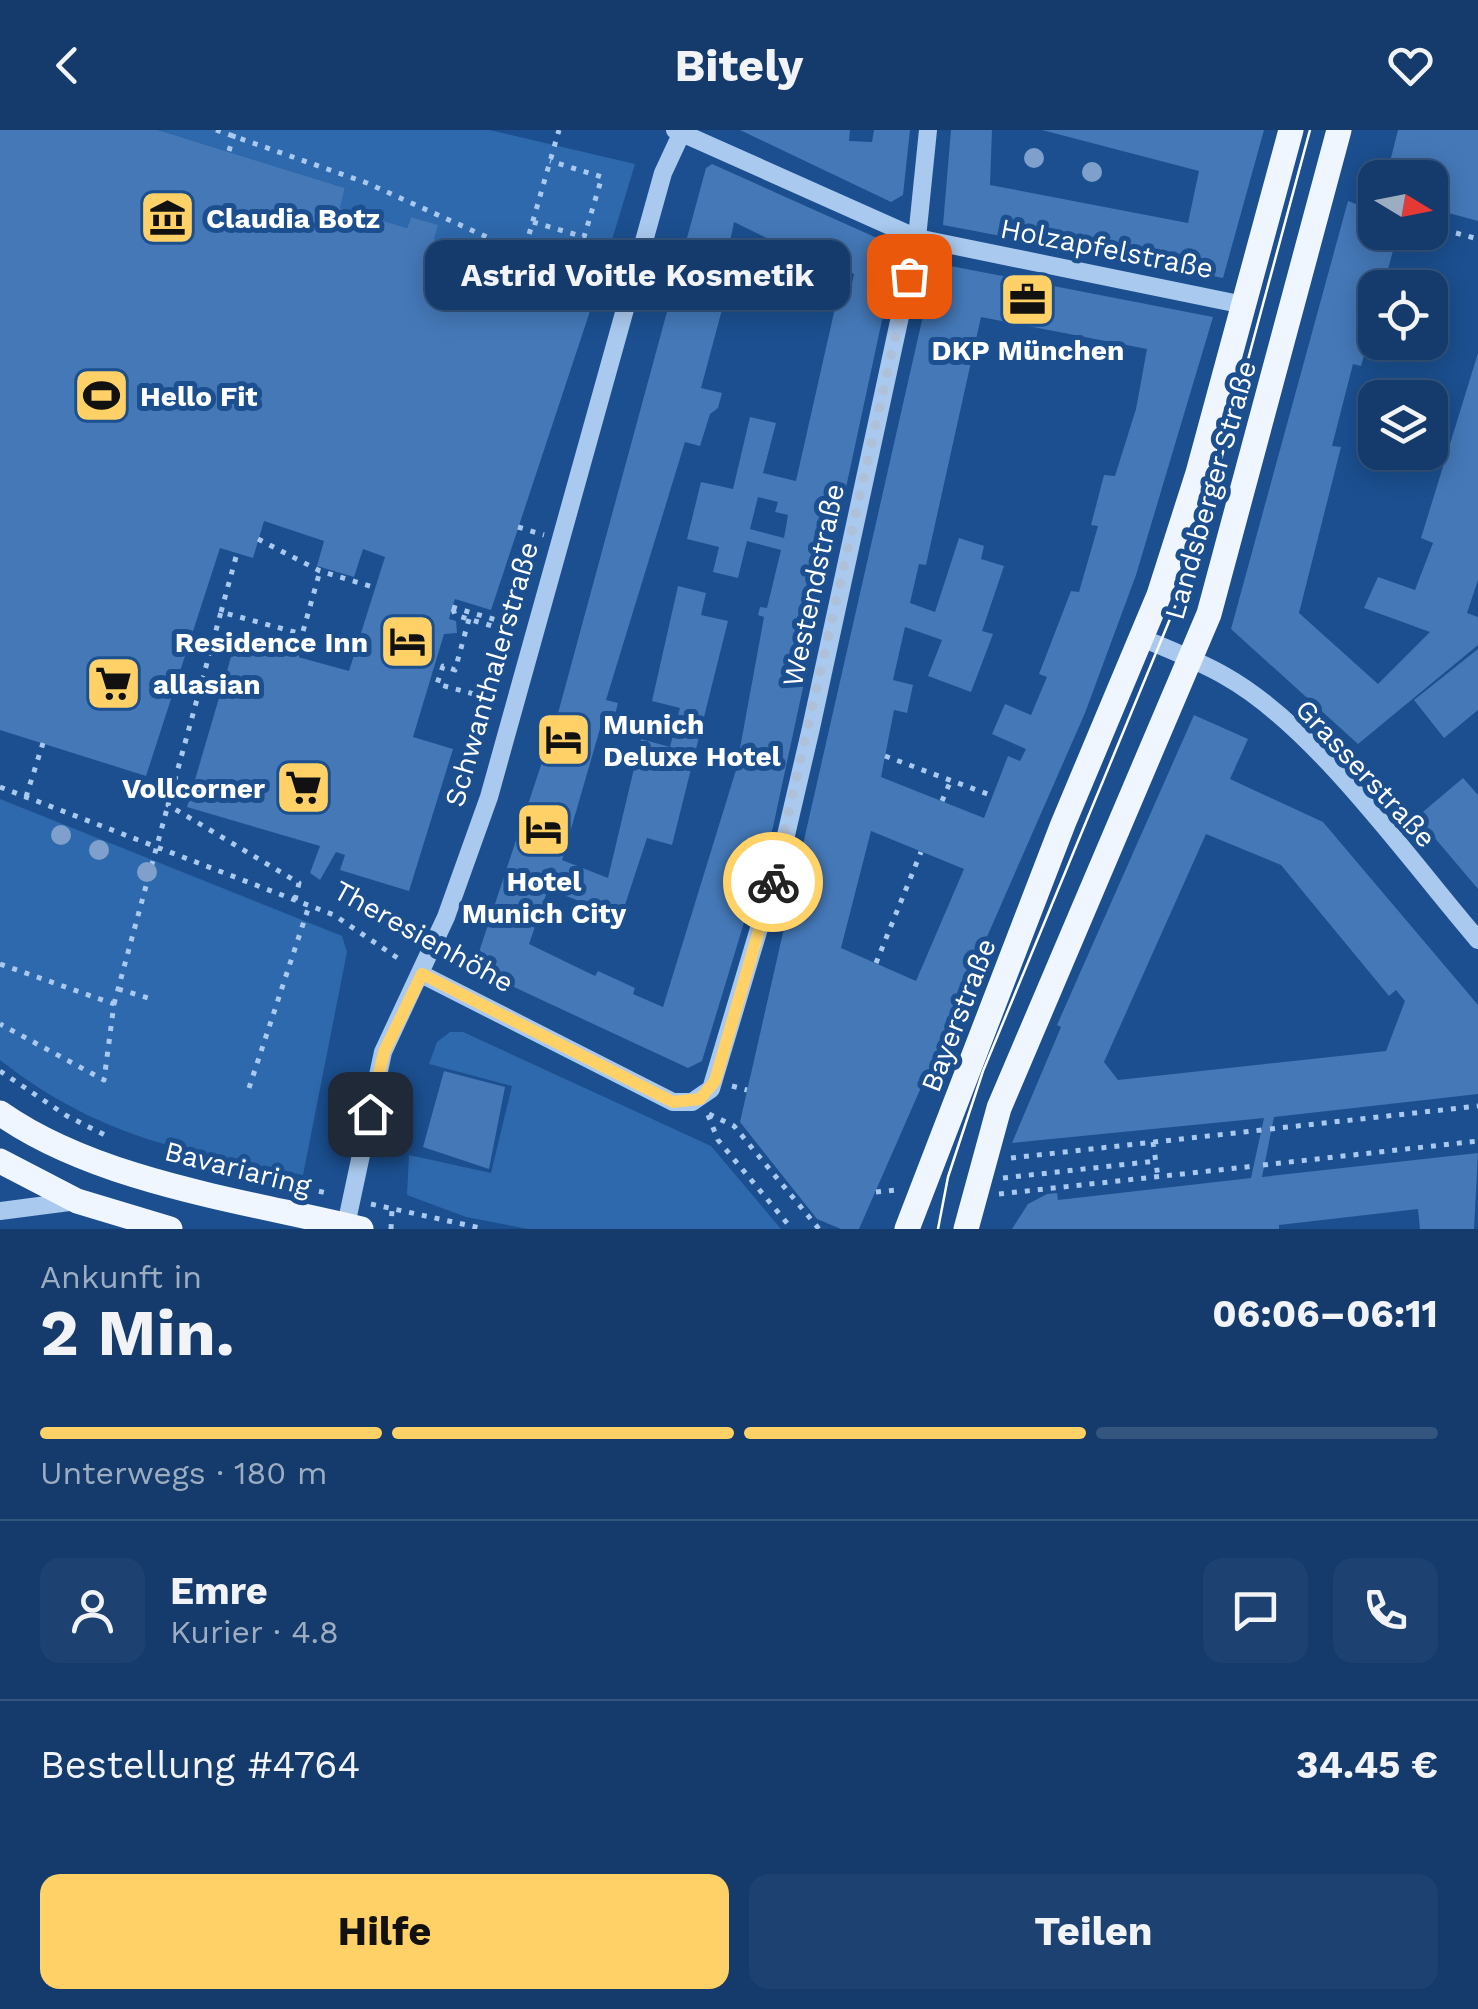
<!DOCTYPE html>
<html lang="de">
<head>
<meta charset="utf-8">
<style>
  body { margin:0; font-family:"Work Sans",sans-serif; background:#1d4271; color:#f1f3f6; height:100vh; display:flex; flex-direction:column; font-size:38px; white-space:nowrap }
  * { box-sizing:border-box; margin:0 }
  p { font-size:32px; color:#9dadc1 }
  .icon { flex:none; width:55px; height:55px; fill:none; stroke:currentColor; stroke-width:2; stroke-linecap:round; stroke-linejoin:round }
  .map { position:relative; height:1099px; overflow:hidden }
  .sheet { display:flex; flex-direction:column; background:#143b6b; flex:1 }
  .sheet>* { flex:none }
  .needle { width:65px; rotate:100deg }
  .tools { position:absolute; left:1358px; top:30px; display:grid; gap:20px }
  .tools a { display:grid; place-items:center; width:90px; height:90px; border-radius:20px; background:#143b6b; box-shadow:0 5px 25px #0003,0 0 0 2px #33557e; font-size:50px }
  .pin { position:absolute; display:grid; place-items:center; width:85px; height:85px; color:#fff; margin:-42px; border-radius:20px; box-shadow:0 5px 15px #0006 }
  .courier { position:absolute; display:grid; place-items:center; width:100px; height:100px; margin:-50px; border:8px solid #ffd166; border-radius:50%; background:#fff; color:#222; box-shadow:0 2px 12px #0007 }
  .bubble { position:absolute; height:70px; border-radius:20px; background:#143b6b; box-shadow:0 5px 25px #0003,0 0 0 2px #33557e; font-size:32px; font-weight:700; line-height:70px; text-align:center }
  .overview em { font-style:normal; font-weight:700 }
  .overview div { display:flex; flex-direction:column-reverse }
  .overview { display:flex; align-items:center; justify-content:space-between; height:170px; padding:0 40px }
  h1 { font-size:65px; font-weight:700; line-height:75px }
  .bar { display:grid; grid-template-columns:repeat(4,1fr); gap:15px 10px; align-content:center; height:120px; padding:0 40px }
  .bar i { height:12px; border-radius:8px; background:#33557e }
  .bar .current { background:#ffd166 }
  .bar p { grid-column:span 4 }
  .line { display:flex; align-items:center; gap:25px; padding:0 40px; border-top:2px solid #33557e }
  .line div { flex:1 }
  .round { display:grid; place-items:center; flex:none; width:105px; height:105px; border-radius:20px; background:#1d4271 }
  .action { display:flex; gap:20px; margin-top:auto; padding:20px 40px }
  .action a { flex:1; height:115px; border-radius:20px; background:#ffd166; color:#111; font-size:40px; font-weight:700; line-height:115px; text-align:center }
  .action a+a { background:#1d4271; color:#f1f3f6 }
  header { display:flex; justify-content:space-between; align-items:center; height:130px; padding:0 40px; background:#143b6b; font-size:45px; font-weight:700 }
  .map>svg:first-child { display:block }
</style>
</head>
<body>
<header><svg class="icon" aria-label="back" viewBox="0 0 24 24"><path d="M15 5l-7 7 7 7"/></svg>Bitely<svg class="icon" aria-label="heart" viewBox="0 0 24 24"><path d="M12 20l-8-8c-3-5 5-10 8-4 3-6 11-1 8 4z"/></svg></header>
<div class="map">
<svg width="1478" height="1099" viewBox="0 0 1478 1099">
  <rect width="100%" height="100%" fill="#1b4f8f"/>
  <path fill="#2e69ad" d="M 158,0 L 490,0 L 635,34 L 595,166 L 496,136 L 498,128 L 434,109 L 437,95 L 411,87 L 407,98 L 340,78 L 345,58 Z
    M 0,669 L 342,806 L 347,822 L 303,1045 C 185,1022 98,1007 0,930 Z
    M 450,902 L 463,902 L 711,1016 L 781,1099 L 528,1099 L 466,1087 L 407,1065 L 409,1025 L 491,1043 L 512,956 L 429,934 L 437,912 Z"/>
  <path fill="#4478b7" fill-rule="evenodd" d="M 0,0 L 158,0 L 345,58 L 340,78 L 407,98 L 411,87 L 438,95 L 434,109 L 498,128 L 496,136 L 595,166 L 491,480 L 455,469 L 452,477 L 449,489 L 456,491 L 457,503 L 444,504 L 413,607 L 453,619 L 409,761 L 340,740 L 345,725 L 336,722 L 320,750 L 310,743 L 320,716 L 187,677 L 236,510 L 349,541 L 385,427 L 363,419 L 354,447 L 317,436 L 324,411 L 264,391 L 253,428 L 220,418 L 146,646 L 0,600 Z
    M 740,0 L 850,0 L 849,11 L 872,12 L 874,0 L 910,0 L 903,65 L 891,72 Z
    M 951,0 L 992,0 L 990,55 L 1188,93 L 1199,41 L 1042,0 L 1264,0 L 1223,148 L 943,95 Z
    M 1398,0 L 1478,0 L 1478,91 L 1434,79 L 1430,87 L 1430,48 L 1386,48 Z
    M 712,34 L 877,108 L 891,139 L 890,153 L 773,697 L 702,931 L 688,938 L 488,845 L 492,838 L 476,831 L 557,587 L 706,38 ZM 734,92 L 826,137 L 830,132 L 854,144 L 848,172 L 837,169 L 796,351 L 763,343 L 776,293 L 750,287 L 733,359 L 701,352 L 687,409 L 719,417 L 713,442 L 738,448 L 747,411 L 781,420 L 767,478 L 760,477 L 758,485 L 764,487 L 762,498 L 736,640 L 663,877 L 633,864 L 635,858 L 598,841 L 595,846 L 529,814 L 548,759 L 621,787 L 647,708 L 672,715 L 728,491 L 701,485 L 706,463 L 678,456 L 652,571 L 680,578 L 670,617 L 641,609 L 608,748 L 562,730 L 604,585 L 614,588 L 618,573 L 606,570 L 685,312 L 700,316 L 710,284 L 718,278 L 722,263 L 701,258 L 738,120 L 729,117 ZM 758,367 L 778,372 L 775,382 L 788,385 L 784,408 L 750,399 Z
    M 1348,71 L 1375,81 L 1375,102 L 1398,102 L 1383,158 L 1375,158 L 1375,187 L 1361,236 L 1353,234 L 1332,316 L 1341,317 L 1299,483 L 1378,554 L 1430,502 L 1364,478 L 1378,447 L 1415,460 L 1433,413 L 1421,408 L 1478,223 L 1478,450 L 1467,483 L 1478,487 L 1478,515 L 1358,614 L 1231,499 Z
    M 935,133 L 1213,187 L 1136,445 L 1085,583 L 859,1099 L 841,1099 L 817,1089 L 740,992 ZM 981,187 L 1147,219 L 1136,279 L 1115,346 L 1104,345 L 1091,395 L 1098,396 L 1079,462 L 1071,461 L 1039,544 L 1047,547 L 1031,585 L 1005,574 L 992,604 L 1026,619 L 1020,631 L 1008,626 L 984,688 L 881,647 L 894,580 L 907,583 L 913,555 L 893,550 L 905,497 L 942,510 L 928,546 L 971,562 L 993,504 L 982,501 L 1004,436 L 981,429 L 984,416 L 959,408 L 935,482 L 910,473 L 919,434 L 926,435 ZM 871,701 L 964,739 L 916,851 L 841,818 Z
    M 1478,519 L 1478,580 L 1444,608 L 1414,570 Z
    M 1194,585 L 1248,609 L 1230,649 L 1323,692 L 1478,875 L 1478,964 L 1274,987 L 1262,1047 L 1478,1023 L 1474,1099 L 1420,1099 L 1418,1079 L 1279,1095 L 1279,1099 L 1012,1099 L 1028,1074 L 1047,1064 L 1057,1063 L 1058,1070 L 1251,1048 L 1264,988 L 1012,1013 L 1061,897 L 1057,895 ZM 1206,704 L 1281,735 L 1389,866 L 1396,860 L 1405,871 L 1386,921 L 1118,950 L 1104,932 Z
    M 1463,648 L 1478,665 L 1478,759 L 1417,687 Z
    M 444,941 L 505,957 L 489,1039 L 423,1017 Z"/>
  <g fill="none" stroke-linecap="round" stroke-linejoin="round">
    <path stroke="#a9c9ee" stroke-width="5" stroke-dasharray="5 8" stroke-linecap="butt" d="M 216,0 L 367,53 L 509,117 L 522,129 L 612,156
      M 229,21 L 235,0
      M 533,92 L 584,107 L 602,47 L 550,31
      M 1456,103 L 1478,109
      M 522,129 L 559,0
      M 518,397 L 544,405
      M 258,409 L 320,441 L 376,458
      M 452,477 L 517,496
      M 453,479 L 455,485 L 499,498 L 505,495
      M 221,482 L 237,423
      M 469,489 L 455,540 L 443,536 L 437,554 L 496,570
      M 296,526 L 320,441
      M 885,626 L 993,666
      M 0,657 L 334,785 L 402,831
      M 26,667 L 43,613
      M 942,671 L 951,650
      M 295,770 L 299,753 L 168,675 L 221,482 L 302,504
      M 876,833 L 921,722
      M 0,834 L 114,874 L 104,950 L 0,894
      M 118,859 L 155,870
      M 114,874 L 168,675
      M 0,941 L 67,986 L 109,1007
      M 732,956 L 747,960
      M 249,958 L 309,776
      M 709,984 L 734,996 L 819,1099
      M 708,985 L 718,1010 L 792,1099
      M 1270,999 L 1478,976
      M 1153,1012 L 1158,1047
      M 167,1026 L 331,1064
      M 1011,1028 L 1262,1000
      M 1263,1035 L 1478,1011
      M 1003,1048 L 1156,1031
      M 876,1062 L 897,1060
      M 999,1064 L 1255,1036
      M 371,1074 L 485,1099
      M 391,1099 L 392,1079"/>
    <path stroke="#a9c9ee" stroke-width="18" d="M 675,0 L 917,108 L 1244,175
      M 1142,508 C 1170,520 1199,531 1225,546 C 1316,597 1409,730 1478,810
      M 421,844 L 673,972 L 692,972 L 711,959 L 783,718 L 811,598 L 917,108 L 928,0
      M 0,1081 L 77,1071
      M 346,1095 L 383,922 L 446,787 L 489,667 L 663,43 L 683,0"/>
    <path stroke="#f0f6ff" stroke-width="25" d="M 0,983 C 98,1052 246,1071 361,1099
      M 0,1031 L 77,1071 L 170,1099
      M 907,1099 L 1063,694 L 1159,465 L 1198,343 L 1291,0
      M 966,1099 L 999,978 L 1209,484 L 1339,0"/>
    <path stroke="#fff" stroke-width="2.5" d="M 938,1099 L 948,1047 L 983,941 L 1177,472 L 1215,352 L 1310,0"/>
  </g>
  <g fill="#7ea0ca">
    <circle cx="1034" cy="28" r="10"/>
    <circle cx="1092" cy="42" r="10"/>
    <circle cx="61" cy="705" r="10"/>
    <circle cx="99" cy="720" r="10"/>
    <circle cx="147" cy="742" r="10"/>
  </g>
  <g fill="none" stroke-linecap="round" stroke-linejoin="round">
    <path stroke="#afc1d8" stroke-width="10" stroke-dasharray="0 18" d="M 773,752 L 909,146"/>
    <path stroke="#ffd166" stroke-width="12" d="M 370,984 L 384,922 L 422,844 L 673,972 L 700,969 L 715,951 L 773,752"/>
  </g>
  <defs>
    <symbol id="museum-square" viewBox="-11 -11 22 22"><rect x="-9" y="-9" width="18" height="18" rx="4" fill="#ffd166" stroke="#1b4f8f"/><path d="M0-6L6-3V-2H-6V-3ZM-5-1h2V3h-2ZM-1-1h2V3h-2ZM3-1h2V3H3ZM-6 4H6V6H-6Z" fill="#111"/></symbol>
    <symbol id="office-square" viewBox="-11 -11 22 22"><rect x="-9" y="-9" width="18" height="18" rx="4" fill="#ffd166" stroke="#1b4f8f"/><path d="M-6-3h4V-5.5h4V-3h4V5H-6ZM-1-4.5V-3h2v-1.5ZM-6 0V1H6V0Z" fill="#111"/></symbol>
    <symbol id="stadium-square" viewBox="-11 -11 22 22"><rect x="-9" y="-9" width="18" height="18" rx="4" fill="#ffd166" stroke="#1b4f8f"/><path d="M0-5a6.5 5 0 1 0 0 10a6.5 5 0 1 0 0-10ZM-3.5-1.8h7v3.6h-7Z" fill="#111"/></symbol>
    <symbol id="hotel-square" viewBox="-11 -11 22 22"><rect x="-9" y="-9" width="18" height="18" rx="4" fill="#ffd166" stroke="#1b4f8f"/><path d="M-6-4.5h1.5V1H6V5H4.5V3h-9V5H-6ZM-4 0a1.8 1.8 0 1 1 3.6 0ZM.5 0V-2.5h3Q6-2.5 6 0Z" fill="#111"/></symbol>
    <symbol id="supermarket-square" viewBox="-11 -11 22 22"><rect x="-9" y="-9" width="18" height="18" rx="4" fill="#ffd166" stroke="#1b4f8f"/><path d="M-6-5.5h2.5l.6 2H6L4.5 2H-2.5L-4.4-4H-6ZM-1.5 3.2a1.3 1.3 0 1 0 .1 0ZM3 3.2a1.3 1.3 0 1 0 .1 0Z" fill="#111"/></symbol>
  </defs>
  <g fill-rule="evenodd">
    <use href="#museum-square" x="136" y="56" width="63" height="63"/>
    <use href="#office-square" x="996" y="138" width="63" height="63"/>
    <use href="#stadium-square" x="70" y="234" width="63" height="63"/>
    <use href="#hotel-square" x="376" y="480" width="63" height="63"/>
    <use href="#supermarket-square" x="82" y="522" width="63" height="63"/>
    <use href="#hotel-square" x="532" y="578" width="63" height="63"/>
    <use href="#supermarket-square" x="272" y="626" width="63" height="63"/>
    <use href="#hotel-square" x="512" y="668" width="63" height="63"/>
  </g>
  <g text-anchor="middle" stroke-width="10" stroke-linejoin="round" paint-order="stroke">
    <g font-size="28" font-weight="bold" fill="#fff" stroke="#1b4f8f" text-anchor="start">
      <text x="206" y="98">Claudia Botz</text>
      <text x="1028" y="230" text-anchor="middle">DKP München</text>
      <text x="140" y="276">Hello Fit</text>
      <text x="368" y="522" text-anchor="end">Residence Inn</text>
      <text x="153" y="564">allasian</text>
      <text x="603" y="604">Munich<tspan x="603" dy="32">Deluxe Hotel</tspan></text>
      <text x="265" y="668" text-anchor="end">Vollcorner</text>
      <text x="544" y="761" text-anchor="middle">Hotel<tspan x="544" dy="32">Munich City</tspan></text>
    </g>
    <g font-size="28" fill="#fff" stroke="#1b4f8f">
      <text transform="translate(1107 118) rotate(11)" y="10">Holzapfelstraße</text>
      <text transform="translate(1210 360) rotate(-74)" y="10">Landsberger Straße</text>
      <text transform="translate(813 455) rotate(-78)" y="10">Westendstraße</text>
      <text transform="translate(491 544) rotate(-74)" y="10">Schwanthalerstraße</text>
      <text transform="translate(1366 643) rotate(47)" y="10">Grasserstraße</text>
      <text transform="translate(424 806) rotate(29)" y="10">Theresienhöhe</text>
      <text transform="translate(958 885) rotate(-69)" y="10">Bayerstraße</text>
      <text transform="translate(238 1038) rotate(14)" y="10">Bavariaring</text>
    </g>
  </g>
</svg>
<div class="tools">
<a><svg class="needle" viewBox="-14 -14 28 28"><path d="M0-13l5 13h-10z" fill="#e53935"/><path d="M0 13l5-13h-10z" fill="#9dadc1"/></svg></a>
<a><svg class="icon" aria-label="locate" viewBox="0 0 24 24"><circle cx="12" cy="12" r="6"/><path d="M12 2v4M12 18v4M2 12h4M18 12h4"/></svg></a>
<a><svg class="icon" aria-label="layers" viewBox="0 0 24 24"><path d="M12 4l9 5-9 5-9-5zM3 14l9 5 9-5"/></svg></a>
</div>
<div class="pin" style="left:909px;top:146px;background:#ea580c"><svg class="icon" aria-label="bag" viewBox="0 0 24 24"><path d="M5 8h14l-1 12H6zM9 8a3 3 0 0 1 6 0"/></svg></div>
<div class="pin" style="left:370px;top:984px;background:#1f2937"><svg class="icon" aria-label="home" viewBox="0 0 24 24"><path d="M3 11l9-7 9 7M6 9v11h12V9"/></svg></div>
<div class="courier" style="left:773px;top:752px"><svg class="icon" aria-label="bike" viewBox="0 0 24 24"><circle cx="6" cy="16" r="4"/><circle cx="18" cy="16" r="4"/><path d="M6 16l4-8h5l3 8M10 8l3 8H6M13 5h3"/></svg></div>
<div class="bubble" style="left:425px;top:110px;width:425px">Astrid Voitle Kosmetik</div>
</div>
<section class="sheet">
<div class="overview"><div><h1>2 Min.</h1><p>Ankunft in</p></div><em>06:06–06:11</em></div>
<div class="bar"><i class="current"></i><i class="current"></i><i class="current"></i><i></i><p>Unterwegs · 180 m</p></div>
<div class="line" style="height:180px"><a class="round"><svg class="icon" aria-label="person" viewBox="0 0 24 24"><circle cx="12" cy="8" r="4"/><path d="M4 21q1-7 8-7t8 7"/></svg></a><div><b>Emre</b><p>Kurier · 4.8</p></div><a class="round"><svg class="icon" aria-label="chat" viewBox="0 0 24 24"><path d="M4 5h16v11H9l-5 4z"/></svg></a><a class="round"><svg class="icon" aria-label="phone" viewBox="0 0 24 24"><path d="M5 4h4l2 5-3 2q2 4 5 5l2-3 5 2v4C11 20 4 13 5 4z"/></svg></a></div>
<div class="line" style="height:130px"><div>Bestellung #4764</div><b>34.45 €</b></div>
<div class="action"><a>Hilfe</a><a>Teilen</a></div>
</section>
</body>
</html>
